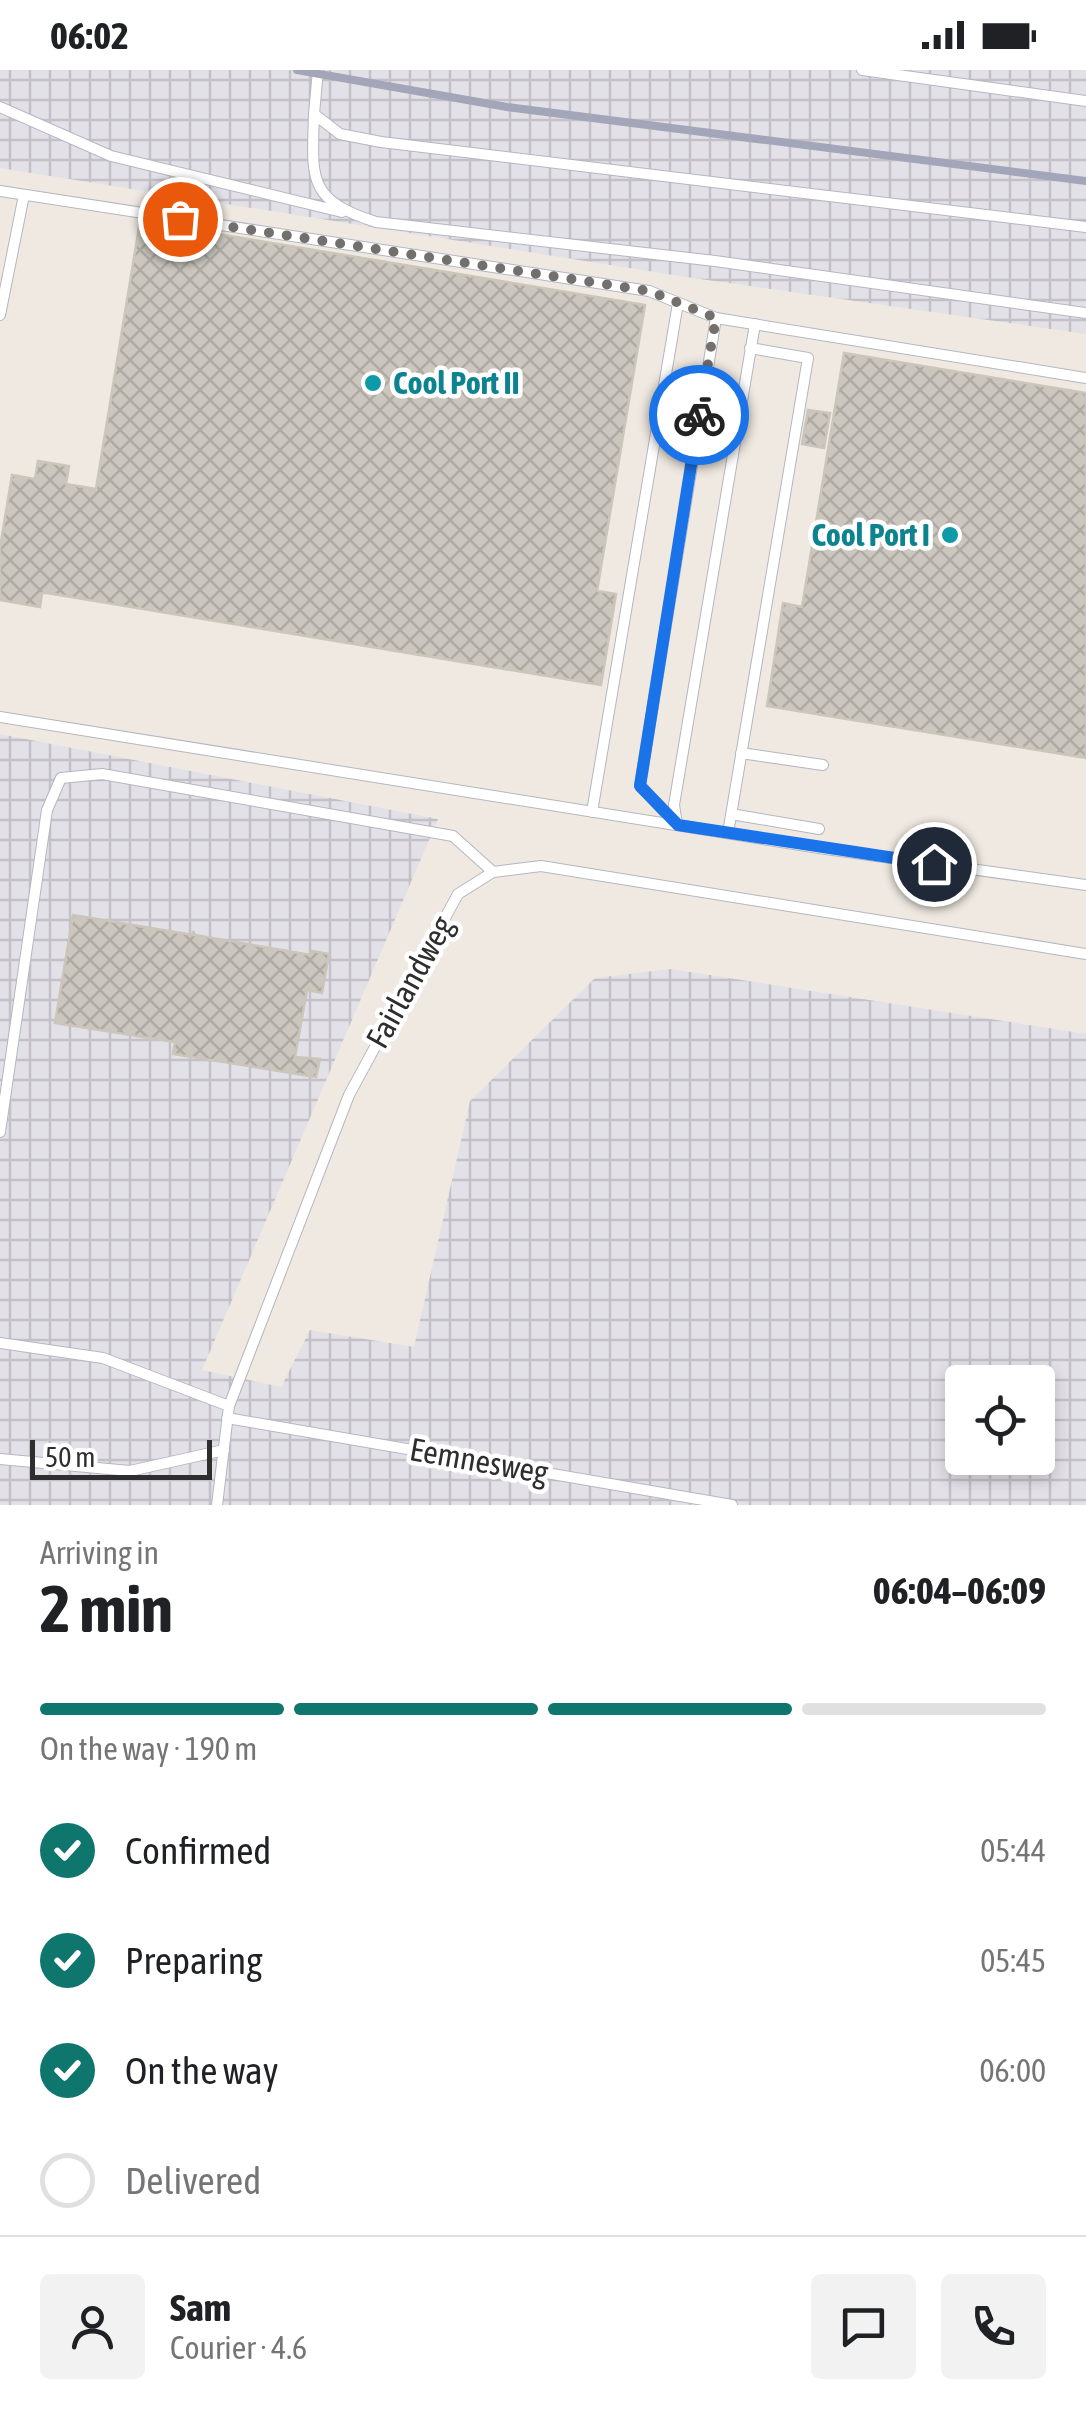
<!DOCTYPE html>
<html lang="en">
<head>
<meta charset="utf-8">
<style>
  body { margin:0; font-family:"Asap Condensed",sans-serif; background:#f2f2f2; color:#202124; height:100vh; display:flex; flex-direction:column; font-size:38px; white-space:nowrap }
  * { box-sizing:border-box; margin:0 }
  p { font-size:32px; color:#757577 }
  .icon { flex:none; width:55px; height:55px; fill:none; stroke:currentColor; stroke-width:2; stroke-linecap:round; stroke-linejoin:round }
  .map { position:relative; height:1435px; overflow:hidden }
  .details { display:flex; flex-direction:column; background:#fff; flex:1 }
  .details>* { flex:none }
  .controls { position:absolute; left:945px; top:1295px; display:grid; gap:20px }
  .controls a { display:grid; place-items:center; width:110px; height:110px; border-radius:10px; background:#fff; box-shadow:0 5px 15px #0003; font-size:50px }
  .scale { position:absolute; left:30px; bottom:25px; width:182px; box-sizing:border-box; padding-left:10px; border:5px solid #2e2e2e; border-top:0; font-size:28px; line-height:35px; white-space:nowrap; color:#2e2e2e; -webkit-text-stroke:8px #fff; paint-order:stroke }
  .pin { position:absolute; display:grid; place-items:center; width:85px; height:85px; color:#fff; margin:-42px; border:5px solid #fff; border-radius:50%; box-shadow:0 2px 10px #0007 }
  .courier { position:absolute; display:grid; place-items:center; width:100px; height:100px; margin:-50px; border:8px solid #1a73e8; border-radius:50%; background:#fff; color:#222; box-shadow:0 2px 12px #0007 }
  .headline em { font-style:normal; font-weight:700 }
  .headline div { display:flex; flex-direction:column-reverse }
  .headline { display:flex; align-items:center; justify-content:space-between; height:170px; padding:0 40px }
  h1 { font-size:65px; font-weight:700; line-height:75px }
  .bar { display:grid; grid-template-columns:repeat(4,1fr); gap:15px 10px; align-content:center; height:120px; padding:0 40px }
  .bar i { height:12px; border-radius:8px; background:#e0e0e0 }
  .bar .selected { background:#0f766e }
  .bar p { grid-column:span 4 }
  .line { display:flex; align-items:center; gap:25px; padding:0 40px; border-top:2px solid #e0e0e0 }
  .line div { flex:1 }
  .round { display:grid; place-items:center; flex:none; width:105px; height:105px; border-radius:10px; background:#f2f2f2 }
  ol { padding:0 40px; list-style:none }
  li { display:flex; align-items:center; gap:30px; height:110px }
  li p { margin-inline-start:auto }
  li .icon { padding:10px; border-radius:50%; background:#0f766e; color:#fff; stroke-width:4 }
  li:last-child { color:#757577 }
  li i { width:55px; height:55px; border:5px solid #e0e0e0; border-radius:50% }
  .status { display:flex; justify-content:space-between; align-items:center; height:70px; padding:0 50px; background:#fff; direction:ltr }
  .status svg { height:28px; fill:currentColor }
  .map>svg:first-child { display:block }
</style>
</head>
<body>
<div class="status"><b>06:02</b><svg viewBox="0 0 49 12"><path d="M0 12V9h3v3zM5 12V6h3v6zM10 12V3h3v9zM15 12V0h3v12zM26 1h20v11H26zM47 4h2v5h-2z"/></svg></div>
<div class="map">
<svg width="1086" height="1435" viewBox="0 0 1086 1435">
  <defs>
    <pattern id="industrial-grid" width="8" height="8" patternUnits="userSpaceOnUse" patternTransform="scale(2.5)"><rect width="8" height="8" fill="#e3e1e8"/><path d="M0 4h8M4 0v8" fill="none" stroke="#c3c1c7"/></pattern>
    <pattern id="building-cross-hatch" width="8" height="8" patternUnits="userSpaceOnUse" patternTransform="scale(2.5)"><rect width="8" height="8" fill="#cbc7bf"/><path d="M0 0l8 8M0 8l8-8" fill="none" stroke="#afaba4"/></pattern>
  </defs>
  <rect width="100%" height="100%" fill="#efe9e1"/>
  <path fill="url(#industrial-grid)" fill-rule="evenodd" d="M 0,0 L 1086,0 L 1086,264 L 686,207 L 0,98 Z
    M 0,664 L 438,749 L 202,1300 L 281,1317 L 310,1260 L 414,1277 L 470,1031 L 595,908 L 671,899 L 1086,964 L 1086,1435 L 0,1435 ZM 962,1312 L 1038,1312 L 1038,1388 L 962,1388 Z"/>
  <path fill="url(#building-cross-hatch)" stroke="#cbc5ba" stroke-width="2.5" d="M 140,151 L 645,235 L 597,521 L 616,524 L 601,615 L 47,523 L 42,523 L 40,537 L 0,530 L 0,478 L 12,405 L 35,409 L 38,391 L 69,396 L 66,414 L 96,419 Z
    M 844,283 L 1086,323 L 1086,688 L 767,636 L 783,533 L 802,537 Z
    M 808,340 L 830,343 L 824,378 L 802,374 Z
    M 73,845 L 193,865 L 193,861 L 195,865 L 311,885 L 312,881 L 329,884 L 322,923 L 307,920 L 295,987 L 320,989 L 316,1007 L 173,984 L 175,972 L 55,953 Z"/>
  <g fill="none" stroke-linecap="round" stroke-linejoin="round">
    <defs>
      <path id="lane" d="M 862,0 L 1086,31
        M 0,37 L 111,86 L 342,142
        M 314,44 L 318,0
        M 0,121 L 649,221 L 716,248 L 1086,308
        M 1086,157 L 381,72 L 340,64 L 314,44 C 312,109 307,130 376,152 L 715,191 L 1086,243
        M 0,245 L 24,125
        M 0,647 L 819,778 L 1086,815
        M 741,683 L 823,695
        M 592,742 L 678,233
        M 731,744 L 819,759
        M 674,752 L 640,715 L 716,248
        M 677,754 L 674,735 L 755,254
        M 728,763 L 808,288 L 750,278
        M 0,1062 L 47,740 L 61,708 L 102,704 L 453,766 L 493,802
        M 0,1273 L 103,1288 L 229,1336
        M 227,1348 L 732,1435
        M 0,1389 L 130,1401 L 224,1380
        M 217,1435 L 229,1336 L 349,1025 L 458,824 L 493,802 L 541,796 L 1086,884"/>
    </defs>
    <use href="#lane" stroke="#b4b7c1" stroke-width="12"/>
    <use href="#lane" stroke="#fff" stroke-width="10"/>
    <path stroke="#a3a6b8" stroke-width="8" d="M 297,0 L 507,37 L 1086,111"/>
  </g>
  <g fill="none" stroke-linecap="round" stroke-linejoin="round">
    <path stroke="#726f6d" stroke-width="10" stroke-dasharray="0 18" d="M 180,149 L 649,221 L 716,248 L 699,345"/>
    <path stroke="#1a73e8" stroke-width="12" d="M 699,345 L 640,716 L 678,755 L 934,794"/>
  </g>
  <g fill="#0f9aa8" stroke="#fff" stroke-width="4">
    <circle cx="373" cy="313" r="10"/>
    <circle cx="950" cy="465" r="10"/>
  </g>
  <g text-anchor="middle" stroke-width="9" stroke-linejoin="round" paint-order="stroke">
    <g font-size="32" font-weight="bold" fill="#0d838f" stroke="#fff" text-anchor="start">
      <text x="393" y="324">Cool Port II</text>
      <text x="930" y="476" text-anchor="end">Cool Port I</text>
    </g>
    <g font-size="32" fill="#2e2e2e" stroke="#fff">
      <text transform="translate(410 912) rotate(-61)" y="11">Fairlandweg</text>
      <text transform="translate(479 1391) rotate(10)" y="11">Eemnesweg</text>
    </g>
  </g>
</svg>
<div class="controls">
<a><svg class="icon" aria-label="locate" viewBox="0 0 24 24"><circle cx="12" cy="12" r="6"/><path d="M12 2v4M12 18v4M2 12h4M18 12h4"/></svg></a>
</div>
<div class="scale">50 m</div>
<div class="pin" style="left:180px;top:149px;background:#ea580c"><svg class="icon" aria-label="bag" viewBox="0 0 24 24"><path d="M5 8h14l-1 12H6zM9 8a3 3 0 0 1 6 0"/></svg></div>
<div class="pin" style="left:934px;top:794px;background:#1f2937"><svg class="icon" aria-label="home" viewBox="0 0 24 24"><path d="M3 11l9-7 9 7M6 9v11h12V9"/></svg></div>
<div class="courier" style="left:699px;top:345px"><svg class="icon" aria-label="bike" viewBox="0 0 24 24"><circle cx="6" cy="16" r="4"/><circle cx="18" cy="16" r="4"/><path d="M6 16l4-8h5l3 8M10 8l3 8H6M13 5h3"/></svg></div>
</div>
<section class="details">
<div class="headline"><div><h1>2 min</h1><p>Arriving in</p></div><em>06:04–06:09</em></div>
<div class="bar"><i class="selected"></i><i class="selected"></i><i class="selected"></i><i></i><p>On the way · 190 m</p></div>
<ol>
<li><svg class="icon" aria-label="check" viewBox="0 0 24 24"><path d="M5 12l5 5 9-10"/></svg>Confirmed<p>05:44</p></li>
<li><svg class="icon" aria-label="check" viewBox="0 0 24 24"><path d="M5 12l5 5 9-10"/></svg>Preparing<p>05:45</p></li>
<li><svg class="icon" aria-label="check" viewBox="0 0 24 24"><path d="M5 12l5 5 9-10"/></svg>On the way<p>06:00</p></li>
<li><i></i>Delivered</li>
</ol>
<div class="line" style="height:180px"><a class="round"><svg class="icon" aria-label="person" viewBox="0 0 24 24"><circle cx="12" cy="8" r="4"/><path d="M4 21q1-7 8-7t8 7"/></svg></a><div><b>Sam</b><p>Courier · 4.6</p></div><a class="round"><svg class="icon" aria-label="chat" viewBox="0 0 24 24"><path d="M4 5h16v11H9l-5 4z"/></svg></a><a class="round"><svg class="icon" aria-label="phone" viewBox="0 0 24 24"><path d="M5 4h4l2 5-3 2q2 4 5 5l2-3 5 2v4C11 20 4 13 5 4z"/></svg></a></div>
</section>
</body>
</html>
